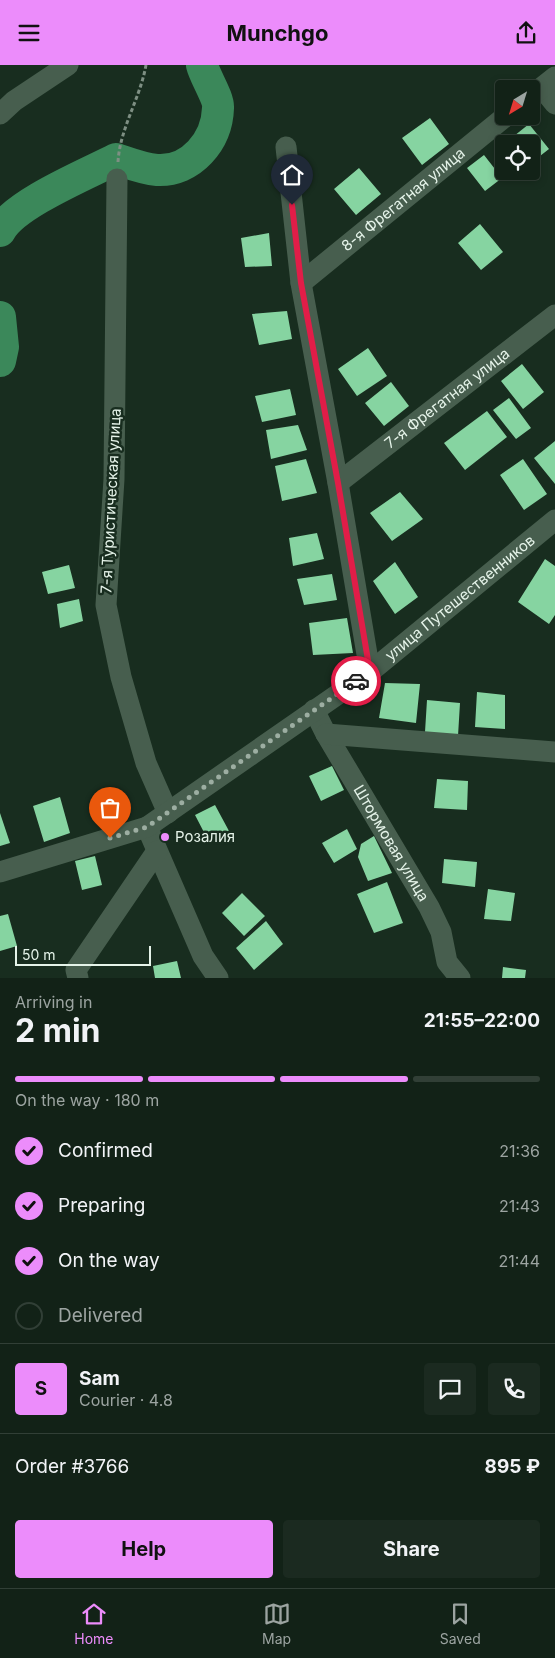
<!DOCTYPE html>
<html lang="en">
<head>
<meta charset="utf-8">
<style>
  body { margin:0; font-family:Inter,sans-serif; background:#1b2a20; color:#f1f3f6; height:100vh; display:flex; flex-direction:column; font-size:19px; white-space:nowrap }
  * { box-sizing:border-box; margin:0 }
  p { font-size:16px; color:#9ca4a1 }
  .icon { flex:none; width:28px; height:28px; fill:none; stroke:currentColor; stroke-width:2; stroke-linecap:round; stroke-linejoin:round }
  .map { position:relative; height:913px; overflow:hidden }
  .sheet { display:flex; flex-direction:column; background:#122217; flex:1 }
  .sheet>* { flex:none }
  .needle { width:32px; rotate:218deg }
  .buttons { position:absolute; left:495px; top:15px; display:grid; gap:10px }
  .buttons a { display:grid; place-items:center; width:45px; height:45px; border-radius:5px; background:#122217; box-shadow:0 2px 8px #0003,0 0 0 1px #313f36; font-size:25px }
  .scale { position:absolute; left:15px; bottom:12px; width:136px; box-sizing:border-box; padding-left:5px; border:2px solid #e5f3e9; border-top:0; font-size:14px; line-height:18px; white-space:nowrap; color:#e5f3e9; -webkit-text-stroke:4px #182d1f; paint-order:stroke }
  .pin { position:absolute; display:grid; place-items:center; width:42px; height:42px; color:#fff; margin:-51px -21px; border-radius:50% 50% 50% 0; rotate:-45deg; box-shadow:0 0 5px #0007 }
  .pin .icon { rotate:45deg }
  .courier { position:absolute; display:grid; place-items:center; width:50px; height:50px; margin:-25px; border:4px solid #e11d48; border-radius:50%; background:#fff; color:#222; box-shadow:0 1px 6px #0007 }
  .overview em { font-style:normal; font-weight:700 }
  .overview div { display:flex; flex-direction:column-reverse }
  .overview { display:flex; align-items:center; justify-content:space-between; height:85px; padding:0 15px }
  h1 { font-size:32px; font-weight:700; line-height:38px }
  .bar { display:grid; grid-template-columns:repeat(4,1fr); gap:8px 5px; align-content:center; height:60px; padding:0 15px }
  .bar i { height:6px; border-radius:4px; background:#313f36 }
  .bar .on { background:#ec8cfb }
  .bar p { grid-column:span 4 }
  .line { display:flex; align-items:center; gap:12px; padding:0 15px; border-top:1px solid #313f36 }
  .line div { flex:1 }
  .round { display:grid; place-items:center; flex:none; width:52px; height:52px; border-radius:5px; background:#1b2a20 }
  ol { padding:0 15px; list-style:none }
  li { display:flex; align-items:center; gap:15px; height:55px }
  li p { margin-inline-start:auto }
  li .icon { padding:5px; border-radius:50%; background:#ec8cfb; color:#111; stroke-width:4 }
  li:last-child { color:#9ca4a1 }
  li i { width:28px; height:28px; border:2px solid #313f36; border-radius:50% }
  .cta { display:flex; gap:10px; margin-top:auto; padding:10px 15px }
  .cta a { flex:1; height:58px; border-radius:5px; background:#ec8cfb; color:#111; font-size:20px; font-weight:700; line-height:58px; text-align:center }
  .cta a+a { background:#1b2a20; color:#f1f3f6 }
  header { display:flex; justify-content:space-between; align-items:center; height:65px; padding:0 15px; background:#ec8cfb; color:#111; font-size:22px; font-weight:700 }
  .dock { display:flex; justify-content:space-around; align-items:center; height:70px; border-top:1px solid #313f36; background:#122217; font-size:14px; color:#9ca4a1 }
  .dock a { display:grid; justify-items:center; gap:2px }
  .dock .on { color:#ec8cfb }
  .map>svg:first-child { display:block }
</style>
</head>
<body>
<header><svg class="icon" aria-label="menu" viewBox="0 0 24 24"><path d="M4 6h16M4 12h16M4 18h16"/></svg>Munchgo<svg class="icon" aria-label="share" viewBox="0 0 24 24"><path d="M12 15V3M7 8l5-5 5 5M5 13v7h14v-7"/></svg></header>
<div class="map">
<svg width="555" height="913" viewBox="0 0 555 913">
  <rect width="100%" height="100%" fill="#182d1f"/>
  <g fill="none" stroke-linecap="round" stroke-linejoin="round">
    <path stroke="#3b885a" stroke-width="32" d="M 0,166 C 14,139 87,109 116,94 C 128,98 143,104 157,105 C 191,107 217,76 218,43 C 219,33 205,12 202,0
      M 0,252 L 3,282 L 0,296"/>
  </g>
  <path fill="#86d4a1" d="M 430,53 L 449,79 L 422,100 L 402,73 Z
    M 529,59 L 549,84 L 531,98 L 531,79 L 512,79 L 509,75 Z
    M 484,90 L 502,113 L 485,126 L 467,103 Z
    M 359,103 L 381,129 L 356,150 L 334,124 Z
    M 480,159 L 503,187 L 481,205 L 458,178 Z
    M 269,168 L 272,201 L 245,202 L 241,173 Z
    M 287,246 L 292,274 L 259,280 L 252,249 Z
    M 368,283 L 387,311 L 357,331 L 338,304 Z
    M 522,299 L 544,327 L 523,344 L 501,316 Z
    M 391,317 L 409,341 L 384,361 L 365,338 Z
    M 290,324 L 296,350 L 262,357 L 255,331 Z
    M 509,333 L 531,363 L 516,374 L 493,345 Z
    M 487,346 L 507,372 L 465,405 L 444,378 Z
    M 298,360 L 307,385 L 271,394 L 266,365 Z
    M 555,376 L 555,419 L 534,393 Z
    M 306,394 L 317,428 L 282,436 L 275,401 Z
    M 523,394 L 547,429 L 524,445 L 500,410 Z
    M 400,427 L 423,454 L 392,476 L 370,448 Z
    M 317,468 L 324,494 L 293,501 L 289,473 Z
    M 545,494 L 555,501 L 555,550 L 549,559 L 518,537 Z
    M 395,497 L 418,532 L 395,549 L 373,516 Z
    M 69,500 L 75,523 L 48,529 L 42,507 Z
    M 332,509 L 337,535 L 304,540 L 297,514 Z
    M 79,534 L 83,556 L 60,563 L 57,539 Z
    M 347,553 L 353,588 L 313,590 L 309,558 Z
    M 385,618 L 420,619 L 416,658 L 379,653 Z
    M 477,627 L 505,630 L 505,664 L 475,662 Z
    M 427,635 L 460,638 L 458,671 L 425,667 Z
    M 332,701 L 344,725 L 321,736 L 309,711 Z
    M 437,714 L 468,716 L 467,745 L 434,743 Z
    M 60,732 L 70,768 L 44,777 L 33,741 Z
    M 215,740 L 229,766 L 209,777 L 195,750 Z
    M 0,748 L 10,778 L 0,781 Z
    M 347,764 L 357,784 L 334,798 L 322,778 Z
    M 374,771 L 392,808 L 368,816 L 358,792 L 361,779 Z
    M 95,791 L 102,820 L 82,825 L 75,796 Z
    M 444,794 L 477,797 L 475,822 L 442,818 Z
    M 387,817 L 403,858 L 374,868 L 357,829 Z
    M 488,824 L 515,828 L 511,856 L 484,854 Z
    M 242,828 L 265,851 L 244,871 L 222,848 Z
    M 8,849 L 17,881 L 0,886 L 0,851 Z
    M 266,856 L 283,879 L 254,905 L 236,883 Z
    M 177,896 L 181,913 L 155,913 L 153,901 Z
    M 503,902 L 526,905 L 525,913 L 502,913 Z"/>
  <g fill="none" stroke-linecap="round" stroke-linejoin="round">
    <path stroke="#7e8f83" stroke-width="3" stroke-dasharray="4 2.5" stroke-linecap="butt" d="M 118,97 C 120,63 140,34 146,0"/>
    <g stroke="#475e4e" stroke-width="21">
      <path d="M 542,23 L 555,39"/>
      <path d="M 531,31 L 555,12"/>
      <path d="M 0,49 L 14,36 L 68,0"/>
      <path d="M 286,82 L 301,218 L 338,418 L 370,607"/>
      <path d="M 117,114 L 114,414 L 106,540 L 121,612 L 146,698 L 168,748"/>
      <path id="s1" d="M 301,218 L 506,51"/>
      <path id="s2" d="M 338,418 L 555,250"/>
      <path id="s3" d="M 314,645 L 326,669 L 429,842 L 441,867 L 447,897 L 460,913"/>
      <path d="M 326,669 L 555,687"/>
      <path d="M 147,762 L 203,891 L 218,913"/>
      <path id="s4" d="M 0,807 L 147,762 L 370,607 L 555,455"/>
      <path d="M 78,913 L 76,905 L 157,786"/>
    </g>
  </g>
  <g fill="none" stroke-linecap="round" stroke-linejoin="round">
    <path stroke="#9daea2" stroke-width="5" stroke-dasharray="0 9" d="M 110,773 L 147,762 L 356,616"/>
    <path stroke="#e11d48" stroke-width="6" d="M 292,140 L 301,218 L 338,418 L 370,607 L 356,616"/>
  </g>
  <circle fill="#ec8cfb" stroke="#182d1f" stroke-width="2" cx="165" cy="772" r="5"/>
  <g text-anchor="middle" stroke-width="5" stroke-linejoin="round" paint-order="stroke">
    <g font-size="15" fill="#e5f3e9" stroke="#182d1f">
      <text dy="5" stroke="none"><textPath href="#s1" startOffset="132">8-я Фрегатная улица</textPath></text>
      <text dy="5" stroke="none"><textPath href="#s2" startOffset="138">7-я Фрегатная улица</textPath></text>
      <text transform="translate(111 436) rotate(-87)" y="5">7-я Туристическая улица</text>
      <text dy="5" stroke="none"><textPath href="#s4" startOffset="542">улица Путешественников</textPath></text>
      <text dy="5" stroke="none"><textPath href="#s3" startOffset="154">Штормовая улица</textPath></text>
    </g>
    <g font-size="15" fill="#e5f3e9" stroke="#182d1f" text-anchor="start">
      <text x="175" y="777">Розалия</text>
    </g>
  </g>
</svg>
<div class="buttons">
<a><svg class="needle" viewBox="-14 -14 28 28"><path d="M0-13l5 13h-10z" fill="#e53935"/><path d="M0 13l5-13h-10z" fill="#9ca4a1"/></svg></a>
<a><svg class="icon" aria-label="locate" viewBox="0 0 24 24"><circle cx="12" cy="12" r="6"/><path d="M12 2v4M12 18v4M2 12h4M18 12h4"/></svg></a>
</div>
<div class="scale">50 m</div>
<div class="pin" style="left:110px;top:773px;background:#ea580c"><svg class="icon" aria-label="bag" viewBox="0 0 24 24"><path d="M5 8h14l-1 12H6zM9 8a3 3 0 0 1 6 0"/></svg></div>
<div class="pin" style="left:292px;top:140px;background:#1f2937"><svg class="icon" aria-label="home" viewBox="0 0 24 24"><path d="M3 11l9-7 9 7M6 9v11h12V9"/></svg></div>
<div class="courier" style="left:356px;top:616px"><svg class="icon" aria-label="car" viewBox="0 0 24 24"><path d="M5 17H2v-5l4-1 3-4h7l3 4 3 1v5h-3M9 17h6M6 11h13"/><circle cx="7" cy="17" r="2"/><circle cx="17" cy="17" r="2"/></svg></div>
</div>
<section class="sheet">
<div class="overview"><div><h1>2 min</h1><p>Arriving in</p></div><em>21:55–22:00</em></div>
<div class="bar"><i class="on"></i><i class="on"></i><i class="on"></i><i></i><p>On the way · 180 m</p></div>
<ol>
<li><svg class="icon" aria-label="check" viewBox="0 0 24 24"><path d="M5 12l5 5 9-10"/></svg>Confirmed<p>21:36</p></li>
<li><svg class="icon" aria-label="check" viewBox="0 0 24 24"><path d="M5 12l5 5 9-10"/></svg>Preparing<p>21:43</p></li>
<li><svg class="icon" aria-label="check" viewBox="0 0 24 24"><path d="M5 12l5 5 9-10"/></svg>On the way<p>21:44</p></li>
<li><i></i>Delivered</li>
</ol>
<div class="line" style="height:90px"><b class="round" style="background:#ec8cfb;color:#111">S</b><div><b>Sam</b><p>Courier · 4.8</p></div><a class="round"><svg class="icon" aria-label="chat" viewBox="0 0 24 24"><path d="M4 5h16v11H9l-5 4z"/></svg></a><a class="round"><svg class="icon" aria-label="phone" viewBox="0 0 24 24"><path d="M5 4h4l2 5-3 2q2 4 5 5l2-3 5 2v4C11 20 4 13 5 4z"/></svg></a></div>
<div class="line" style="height:65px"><div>Order #3766</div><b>895 ₽</b></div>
<div class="cta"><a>Help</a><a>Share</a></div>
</section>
<nav class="dock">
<a class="on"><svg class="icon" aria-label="home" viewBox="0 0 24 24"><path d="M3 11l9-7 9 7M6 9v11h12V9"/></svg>Home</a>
<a><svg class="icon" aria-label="map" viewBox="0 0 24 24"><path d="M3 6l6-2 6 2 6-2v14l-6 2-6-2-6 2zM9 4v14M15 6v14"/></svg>Map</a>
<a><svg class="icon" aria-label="saved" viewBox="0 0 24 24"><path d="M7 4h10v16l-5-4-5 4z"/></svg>Saved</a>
</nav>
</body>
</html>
